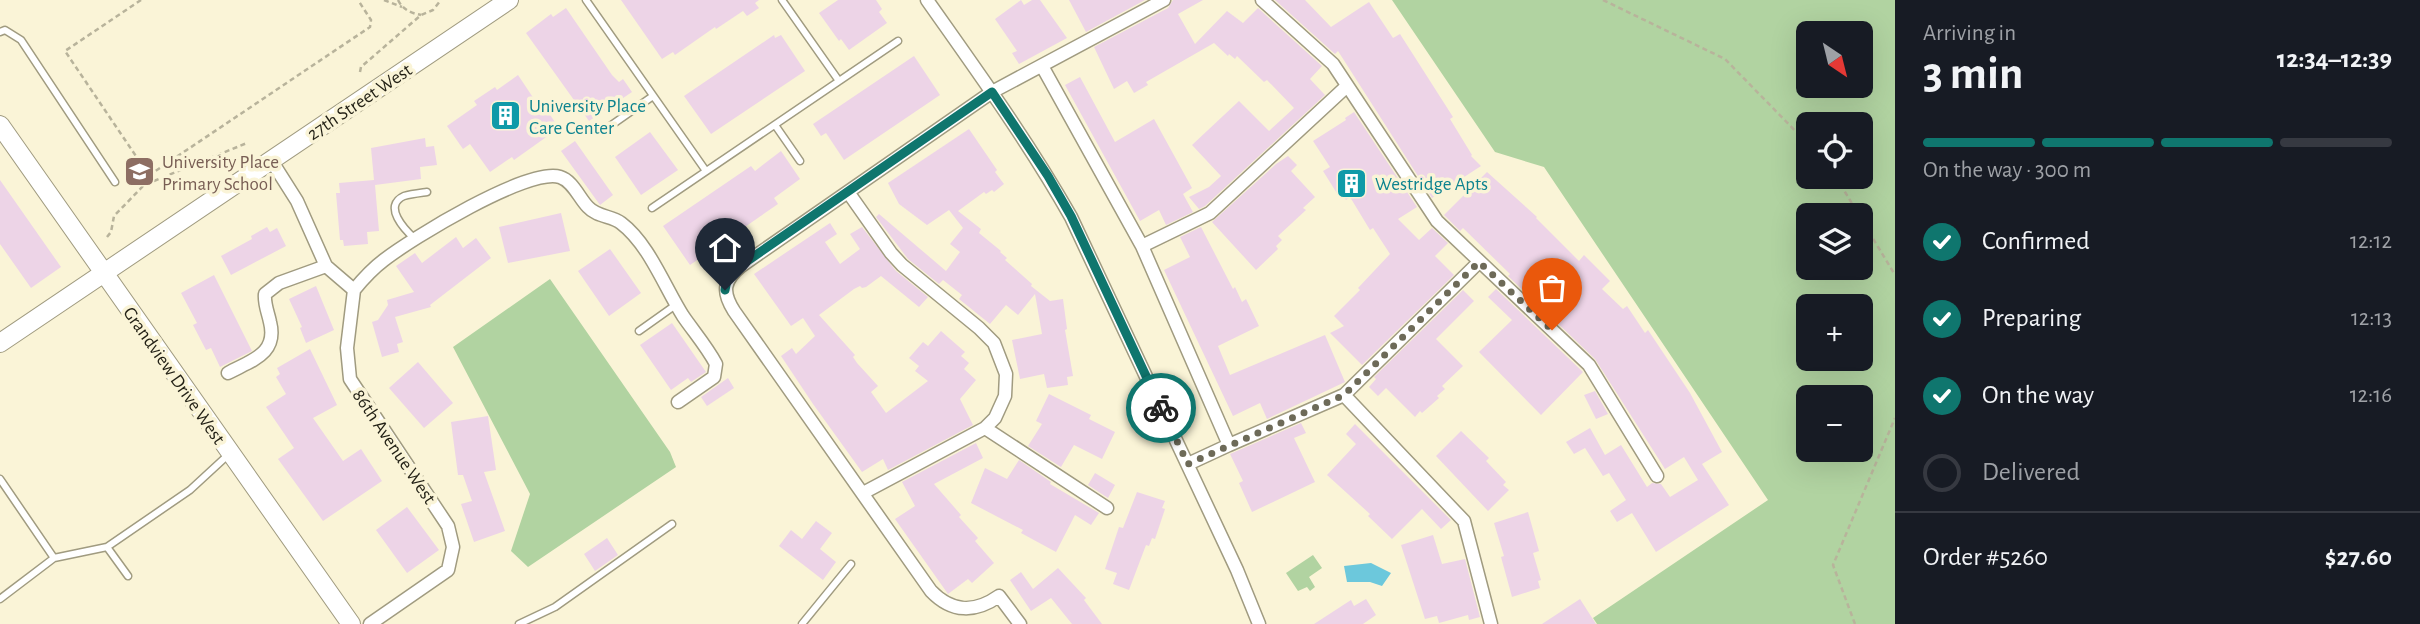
<!DOCTYPE html>
<html lang="en">
<head>
<meta charset="utf-8">
<style>
  body { margin:0; font-family:"Alegreya Sans",sans-serif; background:#242831; color:#f1f3f6; height:100vh; display:flex; flex-direction:column; font-size:26px; white-space:nowrap }
  * { box-sizing:border-box; margin:0 }
  p { font-size:23px; color:#9ea1a6 }
  .icon { flex:none; width:38px; height:38px; fill:none; stroke:currentColor; stroke-width:2; stroke-linecap:round; stroke-linejoin:round }
  .map { position:relative; flex:1; overflow:hidden }
  .panel { display:flex; flex-direction:column; background:#171b24; width:525px }
  .panel>* { flex:none }
  .needle { width:46px; rotate:145deg }
  .tools { position:absolute; left:1796px; top:21px; display:grid; gap:14px }
  .tools a { display:grid; place-items:center; width:77px; height:77px; border-radius:10px; background:#171b24; box-shadow:0 7px 28px #0002; font-size:35px }
  .pin { position:absolute; display:grid; place-items:center; width:60px; height:60px; color:#fff; margin:-72px -30px; border-radius:50% 50% 50% 0; rotate:-45deg; box-shadow:0 0 7px #0007 }
  .pin .icon { rotate:45deg }
  .courier { position:absolute; display:grid; place-items:center; width:70px; height:70px; margin:-35px; border:5px solid #0f766e; border-radius:50%; background:#fff; color:#222; box-shadow:0 2px 9px #0007 }
  .headline em { font-style:normal; font-weight:600 }
  .headline div { display:flex; flex-direction:column-reverse }
  .headline { display:flex; align-items:center; justify-content:space-between; height:119px; padding:0 28px }
  h1 { font-size:46px; font-weight:600; line-height:52px }
  .bar { display:grid; grid-template-columns:repeat(4,1fr); gap:10px 7px; align-content:center; height:84px; padding:0 28px }
  .bar i { height:9px; border-radius:5px; background:#363941 }
  .bar .active { background:#0f766e }
  .bar p { grid-column:span 4 }
  .line { display:flex; align-items:center; gap:18px; padding:0 28px; border-top:2px solid #363941 }
  .line div { flex:1 }
  ol { padding:0 28px; list-style:none }
  li { display:flex; align-items:center; gap:21px; height:77px }
  li p { margin-inline-start:auto }
  li .icon { padding:7px; border-radius:50%; background:#0f766e; color:#fff; stroke-width:4 }
  li:last-child { color:#9ea1a6 }
  li i { width:38px; height:38px; border:4px solid #363941; border-radius:50% }
  main { display:flex; flex:1; min-height:0 }
  .map>svg:first-child { display:block }
</style>
</head>
<body>
<main>
<div class="map">
<svg width="1895" height="624" viewBox="0 0 1895 624">
  <rect width="100%" height="100%" fill="#faf4d7"/>
  <path fill="#b1d3a1" fill-rule="evenodd" d="M 1392,0 L 1895,0 L 1895,624 L 1597,624 L 1593,618 L 1768,500 L 1544,167 L 1495,152 ZM 1808,33 L 1860,33 L 1860,86 L 1808,86 ZM 1808,124 L 1860,124 L 1860,177 L 1808,177 ZM 1808,215 L 1860,215 L 1860,268 L 1808,268 ZM 1808,306 L 1860,306 L 1860,359 L 1808,359 ZM 1808,397 L 1860,397 L 1860,450 L 1808,450 Z
    M 550,279 L 670,452 L 676,467 L 528,567 L 511,551 L 530,494 L 453,347 Z
    M 1313,555 L 1322,568 L 1309,577 L 1315,587 L 1310,591 L 1307,587 L 1298,591 L 1286,573 Z"/>
  <path fill="#6cc8dc" d="M 1371,563 L 1391,573 L 1382,586 L 1370,582 L 1347,582 L 1344,566 Z"/>
  <path fill="#edd4e7" d="M 621,0 L 759,0 L 755,3 L 759,8 L 747,16 L 743,11 L 716,29 L 715,27 L 675,55 L 673,52 L 662,59 Z
    M 838,0 L 876,0 L 882,9 L 879,12 L 887,23 L 849,50 L 841,39 L 839,41 L 819,13 Z
    M 1021,0 L 1024,5 L 1032,0 L 1040,0 L 1067,38 L 1019,64 L 1012,53 L 1017,51 L 995,19 Z
    M 1069,0 L 1145,0 L 1086,32 Z
    M 1173,0 L 1203,0 L 1178,14 L 1195,44 L 1227,11 L 1243,23 L 1258,8 L 1322,66 L 1310,79 L 1325,95 L 1205,206 L 1199,209 L 1189,197 L 1209,187 L 1221,176 L 1192,145 L 1239,101 L 1269,131 L 1294,108 L 1267,80 L 1264,82 L 1237,56 L 1235,59 L 1229,54 L 1228,56 L 1214,43 L 1146,82 L 1148,85 L 1134,93 L 1127,81 L 1114,89 L 1094,47 L 1168,8 Z
    M 1275,0 L 1305,0 L 1331,27 L 1369,2 L 1393,38 L 1400,34 L 1453,117 L 1450,119 L 1472,155 L 1471,156 L 1481,166 L 1432,198 L 1338,51 L 1335,54 Z
    M 566,8 L 612,75 L 619,82 L 623,79 L 632,92 L 589,121 L 526,33 L 551,14 L 553,17 Z
    M 774,35 L 775,38 L 781,35 L 805,71 L 711,134 L 684,96 Z
    M 914,56 L 940,95 L 844,160 L 826,133 L 821,136 L 813,124 Z
    M 518,75 L 538,105 L 542,103 L 559,128 L 514,160 L 512,157 L 490,172 L 470,144 L 463,149 L 447,126 L 477,105 L 474,101 L 495,87 L 497,90 Z
    M 1080,77 L 1115,142 L 1154,119 L 1192,188 L 1183,194 L 1193,212 L 1166,225 L 1159,210 L 1140,221 L 1065,85 Z
    M 1354,112 L 1417,207 L 1398,219 L 1419,240 L 1432,228 L 1448,243 L 1435,256 L 1454,275 L 1362,365 L 1330,333 L 1344,326 L 1334,316 L 1360,290 L 1358,288 L 1390,254 L 1373,228 L 1370,230 L 1350,197 L 1346,200 L 1341,193 L 1338,195 L 1323,171 L 1330,167 L 1313,141 L 1346,120 L 1345,118 Z
    M 969,129 L 997,170 L 995,172 L 1004,184 L 994,192 L 992,190 L 986,194 L 984,192 L 958,211 L 981,229 L 979,233 L 1001,251 L 1000,252 L 1007,258 L 1005,260 L 1032,284 L 1031,286 L 1050,301 L 1063,299 L 1067,329 L 1065,330 L 1073,376 L 1067,377 L 1068,385 L 1047,388 L 1044,374 L 1020,379 L 1012,340 L 1042,334 L 1035,294 L 1018,315 L 1006,305 L 990,324 L 959,299 L 962,295 L 943,280 L 939,284 L 908,259 L 876,217 L 879,214 L 946,271 L 960,252 L 950,244 L 963,228 L 949,210 L 927,225 L 899,204 L 888,183 Z
    M 650,132 L 678,170 L 641,195 L 615,157 Z
    M 425,138 L 426,147 L 434,146 L 437,165 L 420,167 L 421,179 L 375,185 L 379,231 L 367,232 L 368,244 L 344,246 L 343,240 L 340,240 L 336,193 L 340,193 L 339,183 L 374,180 L 371,148 Z
    M 575,141 L 613,195 L 600,205 L 561,151 Z
    M 781,151 L 800,179 L 774,198 L 778,204 L 690,265 L 663,226 L 751,166 L 755,171 Z
    M 1288,156 L 1297,165 L 1291,171 L 1315,197 L 1303,208 L 1306,210 L 1278,236 L 1282,240 L 1276,246 L 1278,249 L 1256,270 L 1212,222 L 1276,164 Z
    M 1487,172 L 1537,217 L 1536,218 L 1579,261 L 1584,255 L 1610,281 L 1602,289 L 1623,309 L 1627,306 L 1645,333 L 1648,330 L 1690,393 L 1722,452 L 1702,464 L 1729,505 L 1656,552 L 1632,513 L 1617,522 L 1610,511 L 1626,500 L 1609,473 L 1603,476 L 1585,448 L 1574,454 L 1566,442 L 1590,428 L 1605,455 L 1621,445 L 1647,487 L 1652,483 L 1661,484 L 1670,497 L 1698,480 L 1684,457 L 1665,469 L 1595,359 L 1508,276 L 1510,274 L 1463,228 L 1460,231 L 1444,215 Z
    M 0,180 L 61,267 L 31,288 L 0,244 Z
    M 561,213 L 570,251 L 508,263 L 499,227 Z
    M 830,223 L 837,234 L 825,242 L 840,264 L 860,249 L 850,234 L 862,227 L 896,271 L 928,297 L 919,307 L 881,276 L 866,287 L 862,288 L 860,286 L 854,289 L 819,315 L 855,355 L 853,357 L 857,363 L 878,386 L 871,392 L 886,413 L 928,381 L 915,371 L 919,366 L 909,358 L 923,342 L 928,346 L 941,331 L 965,352 L 961,356 L 969,363 L 964,369 L 976,380 L 960,399 L 973,425 L 888,470 L 883,459 L 862,472 L 813,404 L 781,356 L 792,348 L 796,354 L 815,336 L 803,318 L 791,326 L 754,274 Z
    M 267,227 L 270,232 L 277,228 L 286,246 L 231,275 L 221,256 L 252,239 L 251,236 Z
    M 1201,227 L 1233,289 L 1235,287 L 1242,302 L 1246,299 L 1259,326 L 1218,346 L 1230,375 L 1325,335 L 1345,382 L 1267,419 L 1260,403 L 1233,416 L 1164,270 L 1190,257 L 1180,237 Z
    M 456,237 L 463,248 L 476,238 L 491,258 L 430,305 L 431,307 L 395,317 L 403,342 L 397,344 L 399,352 L 382,357 L 372,322 L 378,320 L 388,305 L 387,300 L 414,292 L 396,266 L 415,253 L 422,263 Z
    M 610,249 L 641,293 L 609,316 L 578,271 Z
    M 214,275 L 252,351 L 220,367 L 211,348 L 206,350 L 193,325 L 197,323 L 181,293 Z
    M 316,286 L 334,330 L 306,343 L 300,328 L 302,327 L 289,299 Z
    M 1496,289 L 1583,372 L 1541,415 L 1479,352 L 1512,320 L 1488,297 Z
    M 1463,290 L 1474,301 L 1436,339 L 1463,366 L 1442,386 L 1445,389 L 1437,396 L 1439,398 L 1422,413 L 1420,411 L 1415,417 L 1386,388 L 1378,396 L 1369,387 L 1376,379 L 1374,377 Z
    M 672,323 L 706,372 L 691,382 L 688,378 L 671,390 L 640,345 Z
    M 310,349 L 337,405 L 313,418 L 343,461 L 361,449 L 382,481 L 323,521 L 278,459 L 294,448 L 266,407 L 286,394 L 276,377 L 280,374 L 277,368 Z
    M 418,362 L 453,403 L 424,428 L 389,388 Z
    M 728,378 L 734,388 L 707,406 L 701,397 Z
    M 1595,391 L 1608,414 L 1596,419 L 1584,395 Z
    M 1049,394 L 1091,415 L 1089,419 L 1115,432 L 1102,459 L 1074,445 L 1061,467 L 1028,446 L 1042,424 L 1036,421 Z
    M 488,416 L 496,470 L 484,472 L 505,531 L 474,542 L 461,504 L 472,501 L 463,475 L 458,475 L 451,422 Z
    M 1301,423 L 1306,433 L 1294,438 L 1315,482 L 1252,512 L 1239,483 L 1243,481 L 1230,454 Z
    M 1355,424 L 1451,520 L 1441,529 L 1422,509 L 1392,539 L 1368,516 L 1370,514 L 1327,475 L 1356,444 L 1346,434 Z
    M 1461,431 L 1489,458 L 1486,461 L 1506,482 L 1503,485 L 1509,490 L 1488,511 L 1436,456 Z
    M 976,443 L 983,458 L 934,484 L 961,515 L 959,517 L 978,538 L 975,541 L 994,563 L 972,583 L 968,579 L 948,594 L 895,519 L 915,506 L 902,482 Z
    M 1019,460 L 1051,482 L 1050,484 L 1099,513 L 1091,525 L 1075,515 L 1056,552 L 1021,533 L 1023,530 L 971,503 L 985,468 L 1007,479 Z
    M 1095,473 L 1115,485 L 1108,498 L 1088,485 Z
    M 1137,492 L 1165,501 L 1162,508 L 1165,509 L 1155,539 L 1152,538 L 1149,546 L 1146,545 L 1129,590 L 1113,584 L 1117,573 L 1105,569 L 1119,527 L 1123,528 Z
    M 407,507 L 439,550 L 407,573 L 376,530 Z
    M 1528,512 L 1539,551 L 1533,553 L 1541,580 L 1538,581 L 1540,588 L 1512,597 L 1501,557 L 1504,556 L 1494,523 Z
    M 816,521 L 832,533 L 820,549 L 836,562 L 823,580 L 779,546 L 791,530 L 802,539 Z
    M 1433,535 L 1442,564 L 1465,559 L 1480,617 L 1469,620 L 1468,615 L 1439,623 L 1437,616 L 1425,619 L 1401,545 Z
    M 607,538 L 618,555 L 595,571 L 584,554 Z
    M 1058,568 L 1086,598 L 1084,600 L 1102,624 L 1072,624 L 1051,598 L 1031,611 L 1010,580 L 1021,572 L 1033,589 Z
    M 1366,599 L 1376,615 L 1363,624 L 1314,624 L 1351,600 L 1354,606 Z
    M 1580,599 L 1596,624 L 1542,624 Z"/>
  <g fill="none" stroke-linecap="round" stroke-linejoin="round">
    <defs>
      <path id="lane" d="M 586,0 L 706,171
        M 782,0 L 839,81
        M 0,32 L 5,30 L 21,40 L 115,182
        M 775,125 L 800,161
        M 603,131 L 653,96
        M 652,208 L 898,41
        M 415,239 C 405,230 382,206 404,196 C 411,194 420,193 427,192
        M 639,331 L 677,304
        M 0,479 L 54,558
        M 107,547 L 128,576
        M 0,599 L 54,558 L 107,547 L 190,490 L 228,455
        M 519,624 L 555,607 L 672,524
        M 802,624 L 851,564"/>
      <path id="street" d="M 927,0 C 977,71 1028,141 1071,217 L 1237,570 L 1259,624
        M 1262,0 L 1333,64 L 1437,221 L 1589,365 L 1657,476
        M 1042,66 L 1142,246 L 1229,445 L 1344,395 L 1479,262
        M 271,160 L 297,201 L 326,266 L 354,290
        M 848,192 L 891,253 L 902,265 L 979,328 L 994,343 L 1006,374 L 1005,396 L 995,418 L 985,428 L 863,493
        M 1142,246 L 1210,213 L 1347,86
        M 354,290 C 363,279 372,269 384,260 C 411,239 528,167 560,177 C 573,181 579,198 588,207 C 597,217 612,216 621,223 C 649,244 665,288 683,316 C 694,332 707,347 716,364 L 714,377 L 678,402
        M 354,290 L 347,348 L 350,379 L 448,526 L 453,547 L 448,570 L 370,624
        M 228,373 C 252,360 278,354 270,322 C 268,312 264,304 265,294 L 279,283 L 326,266
        M 1344,395 L 1464,521 L 1491,624
        M 985,428 L 1107,508
        M 1188,464 L 1229,445
        M 1020,624 L 999,596 C 975,613 952,613 931,591 L 734,311 C 722,292 723,281 741,266 L 992,92 L 1164,0"/>
      <path id="secondary" d="M 0,125 L 351,624
        M 0,343 L 509,0"/>
    </defs>
    <use href="#lane" stroke="#a09b80" stroke-width="9"/>
    <use href="#street" stroke="#a09b80" stroke-width="15"/>
    <use href="#secondary" stroke="#a09b80" stroke-width="20"/>
    <path stroke="#b8b39b" stroke-width="2.5" stroke-dasharray="5 3.5" stroke-linecap="butt" d="M 141,0 L 65,51 L 146,171 L 154,172 L 370,27 L 371,20 L 358,0
      M 384,0 L 402,7
      M 398,0 C 403,10 411,13 421,15
      M 1603,0 L 1725,59 L 1808,144
      M 360,72 L 361,67 L 421,15 L 433,10 L 441,0
      M 1836,177 L 1859,215
      M 1860,217 L 1895,275
      M 107,237 L 111,232 L 114,216 L 144,185 L 247,143
      M 1855,624 L 1833,565 L 1895,418"/>
    <use href="#lane" stroke="#fff" stroke-width="6"/>
    <use href="#street" stroke="#fff" stroke-width="12"/>
    <use href="#secondary" stroke="#fff" stroke-width="18"/>
  </g>
  <g fill="none" stroke-linecap="round" stroke-linejoin="round">
    <path stroke="#6d6a58" stroke-width="7" stroke-dasharray="0 12.6" d="M 1161,408 L 1188,464 L 1344,395 L 1479,262 L 1552,330"/>
    <path stroke="#0f766e" stroke-width="9" d="M 725,290 L 727,280 L 740,266 L 992,92 L 1048,176 L 1071,216 L 1161,408"/>
  </g>
  <defs>
    <symbol id="building-square" viewBox="-11 -11 22 22"><rect x="-9" y="-9" width="18" height="18" rx="4" fill="#0f9aa8" stroke="#faf4d7"/><path d="M-4-6H4V6H1V3H-1V6H-4ZM-2.5-4.3h1.7v1.8h-1.7ZM.8-4.3h1.7v1.8H.8ZM-2.5-1h1.7V.8h-1.7ZM.8-1h1.7V.8H.8Z" fill="#fff"/></symbol>
    <symbol id="school-square" viewBox="-11 -11 22 22"><rect x="-9" y="-9" width="18" height="18" rx="4" fill="#8d6e63" stroke="#faf4d7"/><path d="M0-5L7-2L0 1L-7-2ZM-4 1L0 2.5L4 1V4Q0 6-4 4Z" fill="#fff"/></symbol>
  </defs>
  <g fill-rule="evenodd">
    <use href="#building-square" x="488" y="98" width="35" height="35"/>
    <use href="#school-square" x="122" y="154" width="35" height="35"/>
    <use href="#building-square" x="1334" y="166" width="35" height="35"/>
  </g>
  <g text-anchor="middle" stroke-width="7" stroke-linejoin="round" paint-order="stroke">
    <g font-size="19" fill="#211f14" stroke="#faf4d7">
      <text transform="translate(359 101) rotate(-34)" y="7">27th Street West</text>
      <text transform="translate(175 375) rotate(55)" y="7">Grandview Drive West</text>
      <text transform="translate(395 446) rotate(56)" y="7">86th Avenue West</text>
    </g>
    <g font-size="19" fill="#0d838f" stroke="#faf4d7" text-anchor="start">
      <text x="529" y="112">University Place<tspan x="529" dy="22">Care Center</tspan></text>
      <text x="1375" y="190">Westridge Apts</text>
    </g>
    <g font-size="19" fill="#785e54" stroke="#faf4d7" text-anchor="start">
      <text x="162" y="168">University Place<tspan x="162" dy="22">Primary School</tspan></text>
    </g>
  </g>
</svg>
<div class="tools">
<a><svg class="needle" viewBox="-14 -14 28 28"><path d="M0-13l5 13h-10z" fill="#e53935"/><path d="M0 13l5-13h-10z" fill="#9ea1a6"/></svg></a>
<a><svg class="icon" aria-label="locate" viewBox="0 0 24 24"><circle cx="12" cy="12" r="6"/><path d="M12 2v4M12 18v4M2 12h4M18 12h4"/></svg></a>
<a><svg class="icon" aria-label="layers" viewBox="0 0 24 24"><path d="M12 4l9 5-9 5-9-5zM3 14l9 5 9-5"/></svg></a>
<a>+</a>
<a>−</a>
</div>
<div class="pin" style="left:1552px;top:330px;background:#ea580c"><svg class="icon" aria-label="bag" viewBox="0 0 24 24"><path d="M5 8h14l-1 12H6zM9 8a3 3 0 0 1 6 0"/></svg></div>
<div class="pin" style="left:725px;top:290px;background:#1f2937"><svg class="icon" aria-label="home" viewBox="0 0 24 24"><path d="M3 11l9-7 9 7M6 9v11h12V9"/></svg></div>
<div class="courier" style="left:1161px;top:408px"><svg class="icon" aria-label="bike" viewBox="0 0 24 24"><circle cx="6" cy="16" r="4"/><circle cx="18" cy="16" r="4"/><path d="M6 16l4-8h5l3 8M10 8l3 8H6M13 5h3"/></svg></div>
</div>
<section class="panel">
<div class="headline"><div><h1>3 min</h1><p>Arriving in</p></div><em>12:34–12:39</em></div>
<div class="bar"><i class="active"></i><i class="active"></i><i class="active"></i><i></i><p>On the way · 300 m</p></div>
<ol>
<li><svg class="icon" aria-label="check" viewBox="0 0 24 24"><path d="M5 12l5 5 9-10"/></svg>Confirmed<p>12:12</p></li>
<li><svg class="icon" aria-label="check" viewBox="0 0 24 24"><path d="M5 12l5 5 9-10"/></svg>Preparing<p>12:13</p></li>
<li><svg class="icon" aria-label="check" viewBox="0 0 24 24"><path d="M5 12l5 5 9-10"/></svg>On the way<p>12:16</p></li>
<li><i></i>Delivered</li>
</ol>
<div class="line" style="height:91px"><div>Order #5260</div><b>$27.60</b></div>
</section>
</main>
</body>
</html>
